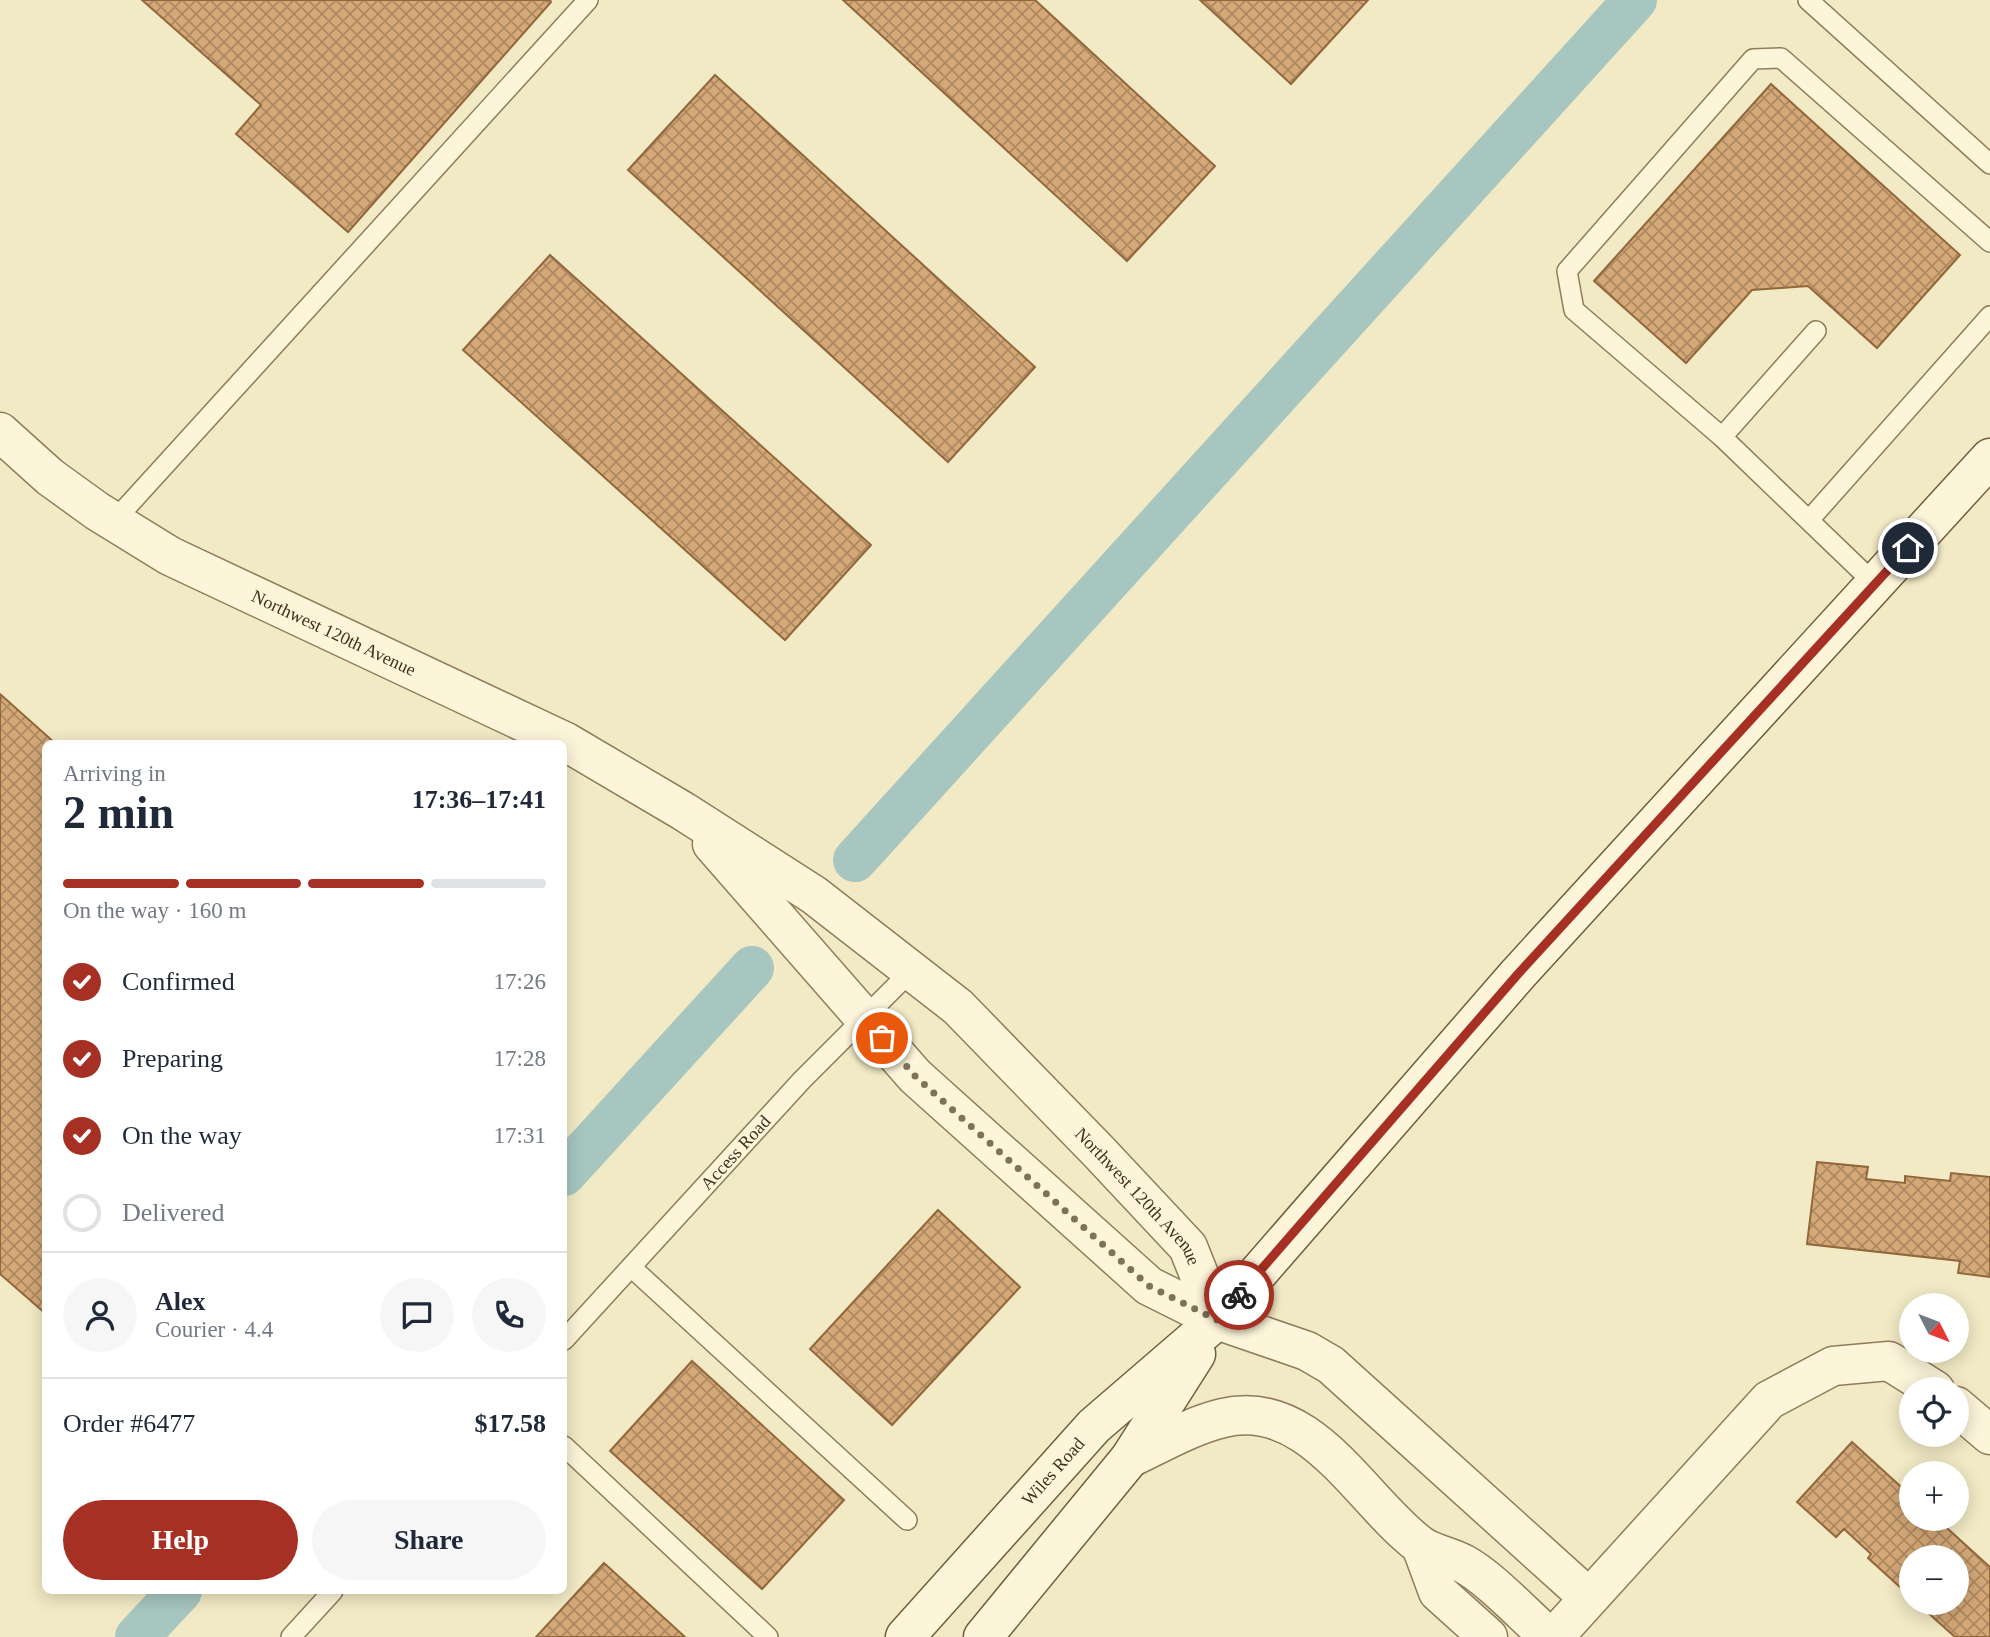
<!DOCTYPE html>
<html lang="en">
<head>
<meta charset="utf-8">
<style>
  body { margin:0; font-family:Georgia,serif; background:#f6f6f7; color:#1f2937; height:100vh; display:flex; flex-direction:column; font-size:26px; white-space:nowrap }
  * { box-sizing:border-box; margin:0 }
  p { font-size:23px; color:#747a83 }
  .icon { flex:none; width:38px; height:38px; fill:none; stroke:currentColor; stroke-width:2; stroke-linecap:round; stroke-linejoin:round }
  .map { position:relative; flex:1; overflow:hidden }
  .sheet { position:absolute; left:42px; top:740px; width:525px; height:854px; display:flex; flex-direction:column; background:#fff; border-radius:10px; box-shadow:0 4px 18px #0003 }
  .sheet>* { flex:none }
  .needle { width:46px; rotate:132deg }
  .controls { position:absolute; left:1899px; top:1293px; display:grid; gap:14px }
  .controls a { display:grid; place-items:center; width:70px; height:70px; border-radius:50%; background:#fff; box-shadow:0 4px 18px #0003; font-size:35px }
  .pin { position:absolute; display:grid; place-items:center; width:60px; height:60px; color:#fff; margin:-30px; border:4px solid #fff; border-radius:50%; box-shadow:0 2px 7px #0007 }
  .courier { position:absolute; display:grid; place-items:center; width:70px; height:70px; margin:-35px; border:5px solid #a53023; border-radius:50%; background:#fff; color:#222; box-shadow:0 2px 9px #0007 }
  .head em { font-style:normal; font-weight:800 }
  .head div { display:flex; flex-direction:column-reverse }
  .head { display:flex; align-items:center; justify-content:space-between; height:119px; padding:0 21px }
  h1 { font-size:46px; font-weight:800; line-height:52px }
  .bar { display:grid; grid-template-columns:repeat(4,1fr); gap:10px 7px; align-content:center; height:84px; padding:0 21px }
  .bar i { height:9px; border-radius:5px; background:#e0e1e3 }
  .bar .on { background:#a53023 }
  .bar p { grid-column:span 4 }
  .line { display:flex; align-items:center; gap:18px; padding:0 21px; border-top:2px solid #e0e1e3 }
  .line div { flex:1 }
  .round { display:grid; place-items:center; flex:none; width:74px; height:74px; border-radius:37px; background:#f6f6f7 }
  ol { padding:0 21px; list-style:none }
  li { display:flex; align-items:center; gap:21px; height:77px }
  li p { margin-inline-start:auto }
  li .icon { padding:7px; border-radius:50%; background:#a53023; color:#fff; stroke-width:4 }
  li:last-child { color:#747a83 }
  li i { width:38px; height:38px; border:4px solid #e0e1e3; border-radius:50% }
  .cta { display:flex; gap:14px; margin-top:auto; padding:14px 21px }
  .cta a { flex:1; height:80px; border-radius:42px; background:#a53023; color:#fff; font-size:28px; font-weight:800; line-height:80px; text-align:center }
  .cta a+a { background:#f6f6f7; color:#1f2937 }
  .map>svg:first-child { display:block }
</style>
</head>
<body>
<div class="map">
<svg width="1990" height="1637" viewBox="0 0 1990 1637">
  <defs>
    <pattern id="building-cross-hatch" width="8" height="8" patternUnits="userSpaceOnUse" patternTransform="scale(1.75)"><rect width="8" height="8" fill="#d4a877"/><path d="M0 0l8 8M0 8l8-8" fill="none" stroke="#ad8961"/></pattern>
  </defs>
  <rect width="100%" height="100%" fill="#f2eac5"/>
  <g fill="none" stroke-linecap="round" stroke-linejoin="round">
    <path stroke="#a7c6c0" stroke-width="44" d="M 855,860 L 1635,0
      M 564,1174 L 752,968
      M 137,1637 L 180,1591"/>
  </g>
  <path fill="url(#building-cross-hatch)" stroke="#92673c" stroke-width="2" d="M 142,0 L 550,0 L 551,2 L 348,232 L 236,134 L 261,105 Z
    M 843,0 L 1035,0 L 1215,166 L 1127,261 Z
    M 1200,0 L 1368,0 L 1291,84 Z
    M 715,75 L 1035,367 L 948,462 L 628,170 Z
    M 1771,84 L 1960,255 L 1877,348 L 1808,286 L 1752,290 L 1686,363 L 1594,281 Z
    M 550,255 L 871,545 L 785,640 L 463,350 Z
    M 0,694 L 56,744 L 46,744 L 46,1314 L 0,1274 Z
    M 1817,1162 L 1868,1167 L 1866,1179 L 1905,1183 L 1905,1176 L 1950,1181 L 1951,1173 L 1990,1177 L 1990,1277 L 1958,1273 L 1960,1261 L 1807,1244 Z
    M 938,1210 L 1020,1287 L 892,1425 L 810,1349 Z
    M 692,1361 L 844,1500 L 762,1589 L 610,1451 Z
    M 1852,1442 L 1911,1496 L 1911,1519 L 1937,1519 L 1990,1567 L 1990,1637 L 1955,1637 L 1917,1603 L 1956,1603 L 1956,1558 L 1911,1558 L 1911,1597 L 1868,1558 L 1871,1554 L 1844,1529 L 1836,1537 L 1797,1502 Z
    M 604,1563 L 685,1637 L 536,1637 Z"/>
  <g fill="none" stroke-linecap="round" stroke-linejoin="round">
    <defs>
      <g id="lane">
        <path d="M 1808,0 L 1990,164"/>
        <path d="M 1722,437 L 1816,331"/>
        <path d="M 1810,519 L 1990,316"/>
        <path d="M 114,521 L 588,0"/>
        <path d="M 1875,584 L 1722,437 L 1574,310 L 1567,271 L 1753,59 L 1781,58 L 1990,242"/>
        <path d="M 631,1267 L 907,1520"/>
        <path id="s1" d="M 564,1340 L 802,1080 L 912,970"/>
        <path d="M 564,1446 L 768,1637"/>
        <path d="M 291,1637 L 333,1591"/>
      </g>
      <g id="street">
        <path id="s2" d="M 0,432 L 50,477 L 97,511 L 170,556 L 566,742 L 683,811 L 814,895 L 958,1007 L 1099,1152 L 1188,1247 L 1217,1320"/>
        <path d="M 712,844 L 915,1076 L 1149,1286 L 1217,1320 L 1307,1351 L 1331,1365 L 1589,1598"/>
        <path d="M 1956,1406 L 1990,1435"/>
        <path d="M 1130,1458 C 1160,1444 1190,1426 1223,1418 C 1311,1397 1360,1500 1420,1545 C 1432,1554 1450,1556 1464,1564 C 1490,1578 1525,1616 1549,1637"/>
        <path d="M 1421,1546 L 1438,1592 L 1488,1637"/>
        <path d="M 1554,1637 L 1769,1400 L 1833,1366 L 1889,1361 L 1935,1390"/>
      </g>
      <g id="secondary">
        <path id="s3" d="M 905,1637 L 1094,1426 L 1217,1320 L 1518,974 L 1990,458"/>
        <path d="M 983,1637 L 1130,1458 L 1196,1354"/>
      </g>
    </defs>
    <use href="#lane" stroke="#907c59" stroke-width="22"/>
    <use href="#street" stroke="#907c59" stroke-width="41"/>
    <use href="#secondary" stroke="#725d3c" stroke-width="41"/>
    <use href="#lane" stroke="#fcf5da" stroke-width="19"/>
    <use href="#street" stroke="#fcf5da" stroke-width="38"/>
    <use href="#secondary" stroke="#fcf5da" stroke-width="38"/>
  </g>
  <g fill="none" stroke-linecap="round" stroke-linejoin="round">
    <path stroke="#7e7258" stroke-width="7" stroke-dasharray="0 12.6" d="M 882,1038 L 915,1076 L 1149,1286 L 1217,1320 L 1239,1295"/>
    <path stroke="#a53023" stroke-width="9" d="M 1239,1295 L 1518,974 L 1908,548"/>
  </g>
  <g text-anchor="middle" stroke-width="5" stroke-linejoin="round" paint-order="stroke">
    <g font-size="18" fill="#3f311e" stroke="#f9f3d6">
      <text dy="6" stroke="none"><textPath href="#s2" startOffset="392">Northwest 120th Avenue</textPath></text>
      <text dy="6" stroke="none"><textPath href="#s1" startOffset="254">Access Road</textPath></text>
      <text dy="6" stroke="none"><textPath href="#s2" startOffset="1384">Northwest 120th Avenue</textPath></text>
      <text dy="6" stroke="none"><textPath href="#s3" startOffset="222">Wiles Road</textPath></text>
    </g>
  </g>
</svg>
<div class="controls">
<a><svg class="needle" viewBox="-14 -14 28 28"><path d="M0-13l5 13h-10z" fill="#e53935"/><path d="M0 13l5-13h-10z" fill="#747a83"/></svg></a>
<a><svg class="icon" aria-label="locate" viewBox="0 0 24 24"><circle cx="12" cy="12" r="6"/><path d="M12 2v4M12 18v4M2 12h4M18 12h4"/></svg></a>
<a>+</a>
<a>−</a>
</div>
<div class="pin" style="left:882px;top:1038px;background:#ea580c"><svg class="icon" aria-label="bag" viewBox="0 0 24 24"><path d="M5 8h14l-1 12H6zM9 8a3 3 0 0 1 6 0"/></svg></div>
<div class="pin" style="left:1908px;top:548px;background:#1f2937"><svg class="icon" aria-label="home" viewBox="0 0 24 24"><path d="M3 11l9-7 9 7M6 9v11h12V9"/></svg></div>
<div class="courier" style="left:1239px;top:1295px"><svg class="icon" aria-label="bike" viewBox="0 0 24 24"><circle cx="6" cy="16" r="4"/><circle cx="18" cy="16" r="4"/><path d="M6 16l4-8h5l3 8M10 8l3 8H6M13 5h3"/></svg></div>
<section class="sheet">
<div class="head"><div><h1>2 min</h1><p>Arriving in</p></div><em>17:36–17:41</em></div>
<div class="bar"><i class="on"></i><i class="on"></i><i class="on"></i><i></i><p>On the way · 160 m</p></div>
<ol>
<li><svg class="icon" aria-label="check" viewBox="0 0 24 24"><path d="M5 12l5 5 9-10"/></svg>Confirmed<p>17:26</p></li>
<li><svg class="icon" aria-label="check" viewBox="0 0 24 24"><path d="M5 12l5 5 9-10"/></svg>Preparing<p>17:28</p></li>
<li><svg class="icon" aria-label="check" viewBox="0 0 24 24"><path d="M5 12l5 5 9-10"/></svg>On the way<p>17:31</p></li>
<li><i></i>Delivered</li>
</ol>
<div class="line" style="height:126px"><a class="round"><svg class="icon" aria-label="person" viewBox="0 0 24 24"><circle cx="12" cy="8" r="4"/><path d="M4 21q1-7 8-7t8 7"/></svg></a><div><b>Alex</b><p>Courier · 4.4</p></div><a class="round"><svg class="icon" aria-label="chat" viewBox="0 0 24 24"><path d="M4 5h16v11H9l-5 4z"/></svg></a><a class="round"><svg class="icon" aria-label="phone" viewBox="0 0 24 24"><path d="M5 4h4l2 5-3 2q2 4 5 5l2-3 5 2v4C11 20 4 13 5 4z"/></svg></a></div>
<div class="line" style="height:91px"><div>Order #6477</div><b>$17.58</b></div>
<div class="cta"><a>Help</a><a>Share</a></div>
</section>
</div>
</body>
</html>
